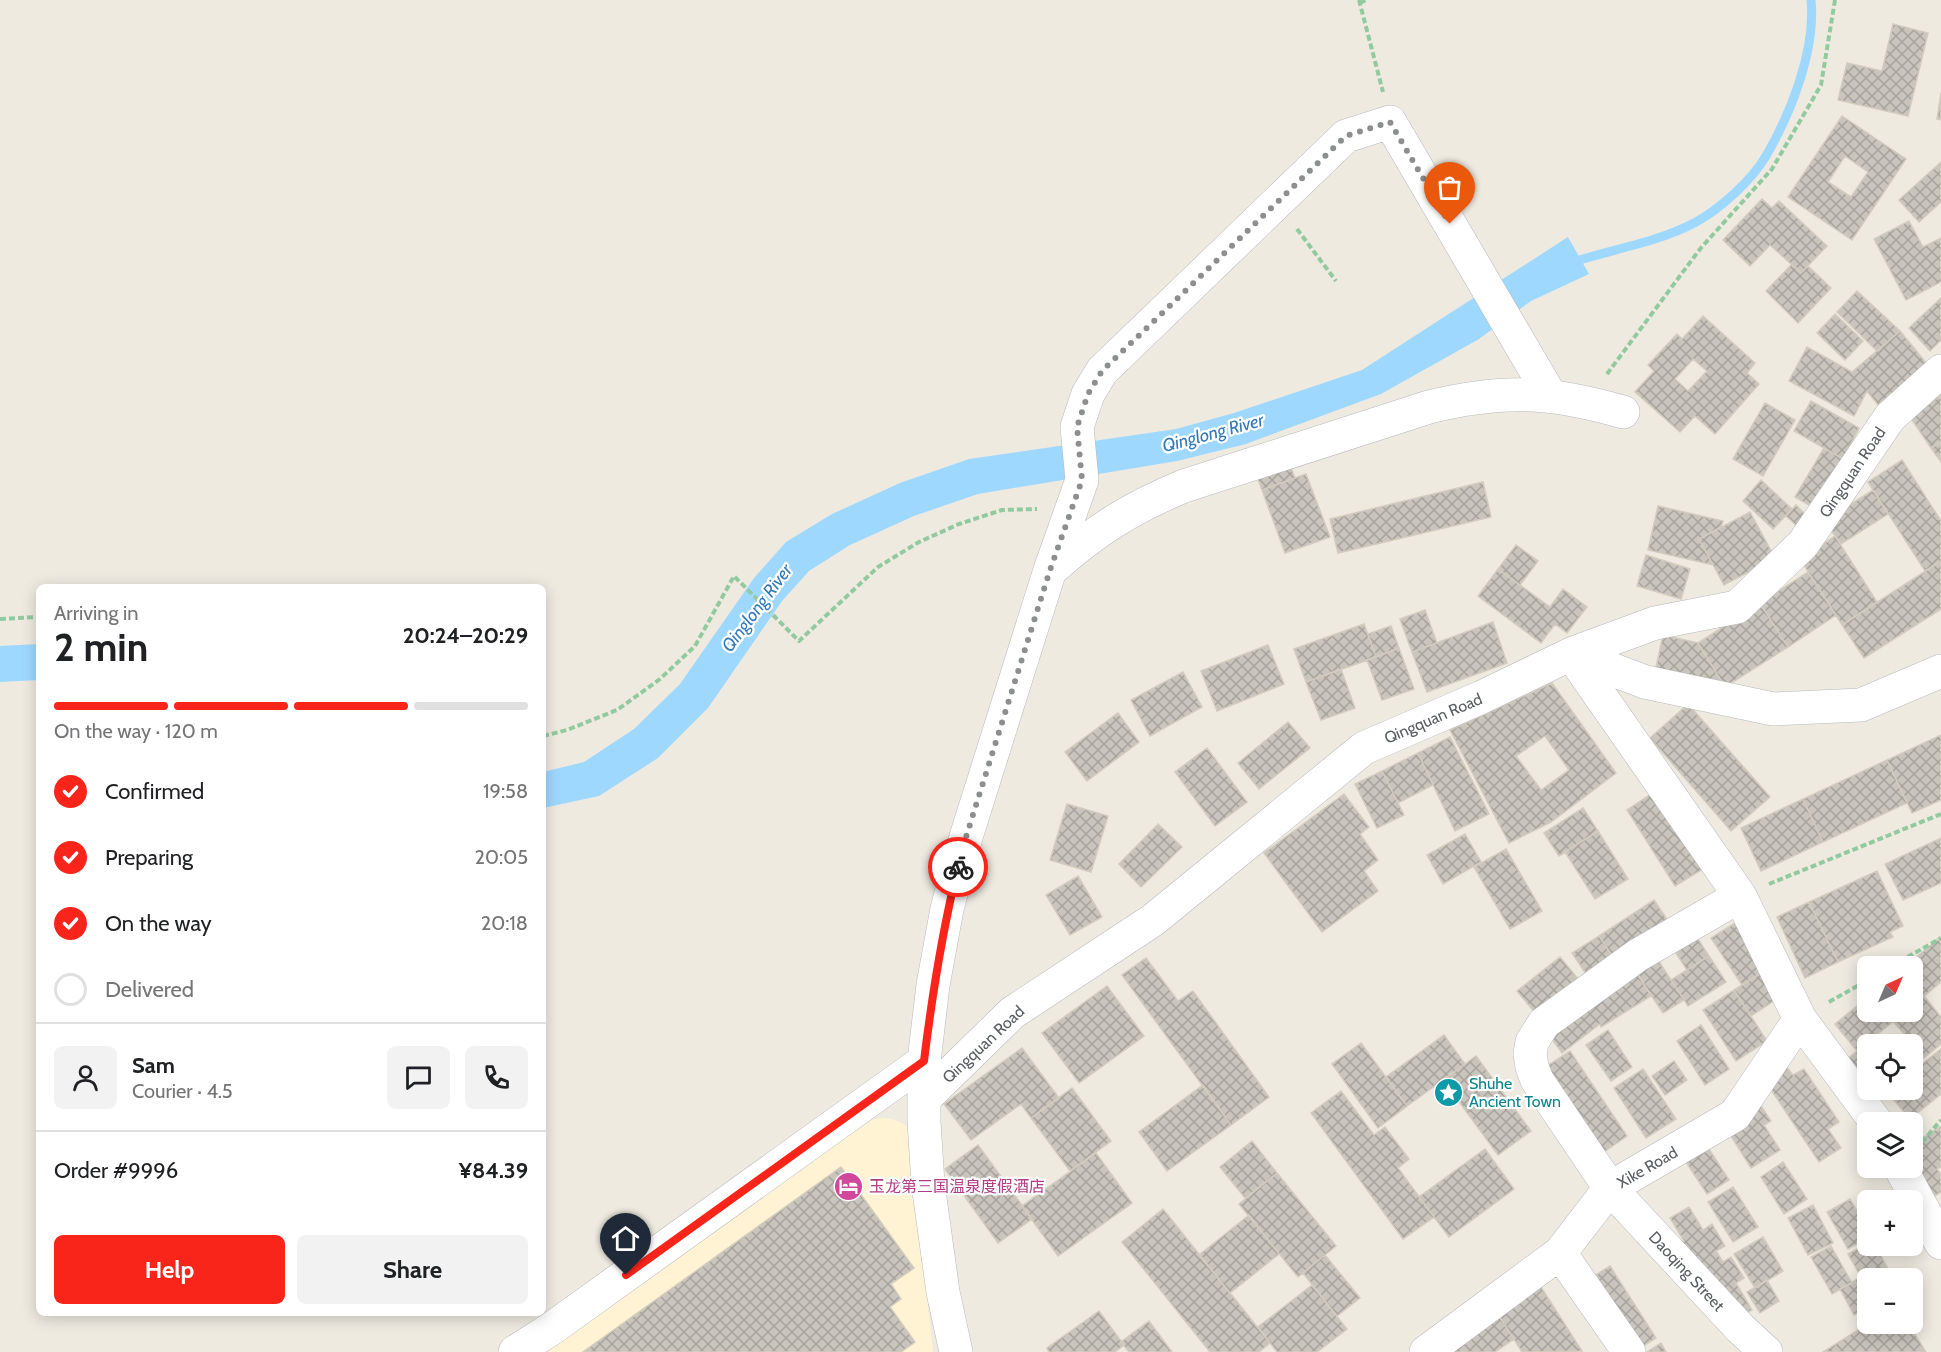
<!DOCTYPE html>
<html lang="en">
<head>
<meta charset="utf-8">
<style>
  body { margin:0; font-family:Cabin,"Noto Sans SC",sans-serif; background:#f2f2f2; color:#202124; height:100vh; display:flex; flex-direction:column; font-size:22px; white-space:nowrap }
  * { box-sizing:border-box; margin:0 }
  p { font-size:20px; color:#757577 }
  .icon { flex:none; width:33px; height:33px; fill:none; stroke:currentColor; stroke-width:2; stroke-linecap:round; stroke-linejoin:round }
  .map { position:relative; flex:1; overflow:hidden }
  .side { position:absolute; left:36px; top:584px; width:510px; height:732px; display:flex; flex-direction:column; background:#fff; border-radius:9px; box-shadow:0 3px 15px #0003 }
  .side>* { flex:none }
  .needle { width:39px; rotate:44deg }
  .tools { position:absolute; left:1857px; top:956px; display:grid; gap:12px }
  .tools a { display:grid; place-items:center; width:66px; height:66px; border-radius:9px; background:#fff; box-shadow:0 3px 15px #0003; font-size:30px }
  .pin { position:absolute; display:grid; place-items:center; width:51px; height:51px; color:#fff; margin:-62px -26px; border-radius:50% 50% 50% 0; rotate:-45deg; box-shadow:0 0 6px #0007 }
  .pin .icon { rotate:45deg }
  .courier { position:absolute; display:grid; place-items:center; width:60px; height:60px; margin:-30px; border:4px solid #f9241a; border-radius:50%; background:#fff; color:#222; box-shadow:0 2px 8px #0007 }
  .headline em { font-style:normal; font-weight:700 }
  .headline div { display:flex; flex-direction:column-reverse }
  .headline { display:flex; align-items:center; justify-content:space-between; height:102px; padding:0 18px }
  h1 { font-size:39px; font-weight:700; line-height:45px }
  .bar { display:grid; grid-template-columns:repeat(4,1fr); gap:9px 6px; align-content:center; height:72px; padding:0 18px }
  .bar i { height:8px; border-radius:4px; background:#e0e0e0 }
  .bar .selected { background:#f9241a }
  .bar p { grid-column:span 4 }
  .line { display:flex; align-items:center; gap:15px; padding:0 18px; border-top:2px solid #e0e0e0 }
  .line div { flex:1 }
  .round { display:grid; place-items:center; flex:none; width:63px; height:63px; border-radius:9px; background:#f2f2f2 }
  ol { padding:0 18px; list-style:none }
  li { display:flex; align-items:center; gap:18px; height:66px }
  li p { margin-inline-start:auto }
  li .icon { padding:6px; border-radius:50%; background:#f9241a; color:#fff; stroke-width:4 }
  li:last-child { color:#757577 }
  li i { width:33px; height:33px; border:3px solid #e0e0e0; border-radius:50% }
  .cta { display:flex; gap:12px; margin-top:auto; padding:12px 18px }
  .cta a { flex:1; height:69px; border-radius:9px; background:#f9241a; color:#fff; font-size:24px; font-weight:700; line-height:69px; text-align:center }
  .cta a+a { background:#f2f2f2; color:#202124 }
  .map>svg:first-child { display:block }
</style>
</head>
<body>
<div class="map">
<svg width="1941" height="1352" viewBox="0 0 1941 1352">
  <defs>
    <pattern id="building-cross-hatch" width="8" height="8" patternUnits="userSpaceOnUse" patternTransform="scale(1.5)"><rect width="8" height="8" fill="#c9c5bd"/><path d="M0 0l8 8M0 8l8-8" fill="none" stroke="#a6a39d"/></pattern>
  </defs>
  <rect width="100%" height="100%" fill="#eeeae0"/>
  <path fill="#fff3d4" d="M 884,1118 L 892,1119 L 904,1124 L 913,1132 L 921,1240 L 933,1352 L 547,1352 L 862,1126 L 875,1119 Z"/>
  <path fill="#9fd8ff" d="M 1568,237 L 1589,274 L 1531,301 L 1479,339 L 1381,394 L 1246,444 L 1177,461 L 978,494 L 914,516 L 850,545 L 809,571 L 782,601 L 708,708 L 658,758 L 599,796 L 543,808 L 543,772 L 584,762 L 634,729 L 680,684 L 754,578 L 786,542 L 832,514 L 900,483 L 969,459 L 1176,429 L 1234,413 L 1362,370 Z
    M 39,644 L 39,680 L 0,682 L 0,646 Z"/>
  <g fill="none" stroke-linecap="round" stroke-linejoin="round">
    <path stroke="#9fd8ff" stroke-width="9" d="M 1570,263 C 1612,249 1657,243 1696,222 C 1720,209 1752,180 1766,156 C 1791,113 1816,50 1811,0"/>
  </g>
  <path fill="url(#building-cross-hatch)" stroke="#d3ccbe" stroke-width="1.5" fill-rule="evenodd" d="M 1893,24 L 1928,33 L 1908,116 L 1838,100 L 1847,63 L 1882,71 Z
    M 1941,93 L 1941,120 L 1937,119 Z
    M 1842,116 L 1906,159 L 1852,240 L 1788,197 ZM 1845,156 L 1868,172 L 1851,197 L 1828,182 Z
    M 1941,162 L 1941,202 L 1919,222 L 1899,200 Z
    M 1762,199 L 1772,208 L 1779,201 L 1827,246 L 1801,273 L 1770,245 L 1750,266 L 1723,240 Z
    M 1909,221 L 1923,247 L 1941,238 L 1941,282 L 1906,300 L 1874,239 Z
    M 1792,264 L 1801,273 L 1808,266 L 1831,288 L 1798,323 L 1766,291 Z
    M 1857,291 L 1900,331 L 1877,351 L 1837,312 Z
    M 1941,298 L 1941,340 L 1930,351 L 1909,328 Z
    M 1835,314 L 1863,341 L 1845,360 L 1817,333 Z
    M 1703,316 L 1755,363 L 1747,373 L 1759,384 L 1715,434 L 1695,416 L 1680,432 L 1635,392 L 1654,371 L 1648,365 L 1677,334 L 1682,339 ZM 1693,359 L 1707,371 L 1688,391 L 1675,379 Z
    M 1900,331 L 1927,364 L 1878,405 L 1867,391 L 1854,416 L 1789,381 L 1807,347 L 1852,372 Z
    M 1941,395 L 1941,442 L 1931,448 L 1910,417 Z
    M 1811,401 L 1859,428 L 1843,459 L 1794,431 Z
    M 1765,403 L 1795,420 L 1763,476 L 1733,459 Z
    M 1941,442 L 1941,462 L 1931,448 Z
    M 1283,446 L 1295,478 L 1262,490 L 1250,458 Z
    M 1824,448 L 1843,459 L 1814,508 L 1795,497 Z
    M 1902,460 L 1941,521 L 1941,561 L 1925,571 L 1868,482 Z
    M 1306,474 L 1330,537 L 1285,553 L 1262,490 Z
    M 1761,480 L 1792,509 L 1773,529 L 1743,501 Z
    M 1483,482 L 1491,517 L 1338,553 L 1330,519 Z
    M 1873,490 L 1888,514 L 1841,544 L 1830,529 L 1837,513 Z
    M 1796,505 L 1808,517 L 1799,528 L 1786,516 Z
    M 1658,506 L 1723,521 L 1721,527 L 1699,539 L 1713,565 L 1648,550 Z
    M 1750,512 L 1775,558 L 1724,585 L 1699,539 Z
    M 1835,536 L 1877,602 L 1842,625 L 1800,559 Z
    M 1516,545 L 1538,561 L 1520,585 L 1498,569 Z
    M 1646,555 L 1690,569 L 1681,599 L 1637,586 Z
    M 1941,561 L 1941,609 L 1864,658 L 1842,625 Z
    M 1498,569 L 1550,607 L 1563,589 L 1587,607 L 1567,633 L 1555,624 L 1541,643 L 1478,596 Z
    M 1808,572 L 1836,615 L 1788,647 L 1760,603 Z
    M 1760,603 L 1788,647 L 1725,687 L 1698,643 Z
    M 1425,610 L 1437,643 L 1412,652 L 1400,619 Z
    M 1493,622 L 1507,663 L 1427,692 L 1412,652 Z
    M 1364,624 L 1376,657 L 1306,682 L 1294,649 Z
    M 1391,626 L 1399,648 L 1376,657 L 1368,634 Z
    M 1663,635 L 1698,643 L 1725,687 L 1655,672 Z
    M 1268,645 L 1284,684 L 1217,711 L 1201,671 Z
    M 1399,648 L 1414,689 L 1382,700 L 1367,660 Z
    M 1341,669 L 1355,708 L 1321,720 L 1306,682 Z
    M 1183,672 L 1202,707 L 1150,736 L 1131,700 Z
    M 1552,683 L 1616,773 L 1551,822 L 1509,843 L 1450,730 ZM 1545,736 L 1569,770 L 1541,790 L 1516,756 Z
    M 1688,704 L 1770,797 L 1731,831 L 1650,738 Z
    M 1118,713 L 1139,742 L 1087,781 L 1065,752 Z
    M 1288,722 L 1310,748 L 1259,789 L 1238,763 Z
    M 1941,735 L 1941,800 L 1912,813 L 1887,760 Z
    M 1450,737 L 1489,814 L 1455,831 L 1418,753 Z
    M 1207,748 L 1247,802 L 1215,826 L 1175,772 Z
    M 1418,753 L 1433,785 L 1398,803 L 1382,771 Z
    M 1887,760 L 1907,803 L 1823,842 L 1803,799 Z
    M 1382,771 L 1404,815 L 1377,828 L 1355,784 Z
    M 1654,792 L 1703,869 L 1675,886 L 1627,810 Z
    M 1344,794 L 1369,827 L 1360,834 L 1378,860 L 1364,871 L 1378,891 L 1322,932 L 1264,853 Z
    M 1803,799 L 1823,842 L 1761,871 L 1741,828 Z
    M 1067,804 L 1108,816 L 1091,872 L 1050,860 Z
    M 1583,808 L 1598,831 L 1559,856 L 1544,833 Z
    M 1158,824 L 1182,847 L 1141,887 L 1119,864 Z
    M 1598,831 L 1628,879 L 1595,899 L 1565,852 Z
    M 1465,834 L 1481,862 L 1443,884 L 1427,855 Z
    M 1941,838 L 1941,883 L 1903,900 L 1885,864 Z
    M 1506,849 L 1542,911 L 1510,929 L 1474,867 Z
    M 1877,871 L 1903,926 L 1890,932 L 1893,937 L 1838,962 L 1809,902 Z
    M 1078,876 L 1102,917 L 1070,935 L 1046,895 Z
    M 1654,900 L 1670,924 L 1615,960 L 1599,936 Z
    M 1809,902 L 1838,962 L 1805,978 L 1777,917 Z
    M 1738,921 L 1769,968 L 1742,985 L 1711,938 Z
    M 1694,933 L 1709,956 L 1687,970 L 1672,947 Z
    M 1599,936 L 1615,960 L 1588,977 L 1572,953 Z
    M 1938,939 L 1941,943 L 1941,982 L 1912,1006 L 1912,966 L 1906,966 Z
    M 1709,956 L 1726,982 L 1688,1006 L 1671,980 Z
    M 1560,957 L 1579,980 L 1536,1014 L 1517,991 Z
    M 1146,958 L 1178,1001 L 1193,991 L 1269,1097 L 1231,1125 L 1122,975 Z
    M 1658,960 L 1684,1000 L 1663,1013 L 1637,974 Z
    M 1769,968 L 1786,993 L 1751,1016 L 1734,990 Z
    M 1635,969 L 1651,996 L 1601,1027 L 1600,1024 L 1562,1053 L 1546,1031 Z
    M 1107,986 L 1144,1036 L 1079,1083 L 1042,1033 Z
    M 1734,990 L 1767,1041 L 1736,1061 L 1703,1010 Z
    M 1924,996 L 1941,1017 L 1941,1044 L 1924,1058 L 1893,1021 L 1906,1011 L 1912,1011 L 1912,1006 Z
    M 1868,997 L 1868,1011 L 1906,1011 L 1857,1051 L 1835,1024 Z
    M 1701,1025 L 1729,1069 L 1705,1085 L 1677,1041 Z
    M 1608,1030 L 1632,1067 L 1611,1081 L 1586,1045 Z
    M 1444,1035 L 1465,1064 L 1407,1106 L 1386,1077 Z
    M 1871,1040 L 1875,1044 L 1868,1044 L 1868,1089 L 1892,1089 L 1875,1103 L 1842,1063 Z
    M 1361,1043 L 1407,1106 L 1378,1128 L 1332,1064 Z
    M 1022,1048 L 1059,1098 L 1031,1118 L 1021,1104 L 971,1140 L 944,1104 Z
    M 1941,1049 L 1941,1094 L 1910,1119 L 1888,1093 L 1892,1089 L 1912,1089 L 1912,1072 Z
    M 1570,1051 L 1627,1136 L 1601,1154 L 1544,1068 Z
    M 1476,1056 L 1531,1131 L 1498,1155 L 1443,1080 Z
    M 1674,1061 L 1687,1080 L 1665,1095 L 1652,1076 Z
    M 1785,1065 L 1793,1075 L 1804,1069 L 1839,1122 L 1828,1129 L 1841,1148 L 1819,1162 L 1764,1079 Z
    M 1643,1069 L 1676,1119 L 1646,1138 L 1614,1088 Z
    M 1203,1085 L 1231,1125 L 1167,1171 L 1139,1132 Z
    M 1748,1086 L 1771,1121 L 1764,1125 L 1780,1150 L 1751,1168 L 1724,1125 L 1734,1118 L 1724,1101 Z
    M 1072,1088 L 1111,1141 L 1070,1171 L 1031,1118 Z
    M 1341,1091 L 1374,1135 L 1385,1127 L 1409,1159 L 1398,1168 L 1434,1217 L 1403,1239 L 1311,1113 Z
    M 1941,1126 L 1941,1167 L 1937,1169 L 1941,1174 L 1941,1192 L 1925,1202 L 1912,1159 L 1919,1155 L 1913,1144 Z
    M 1698,1132 L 1729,1180 L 1707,1194 L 1676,1147 Z
    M 1252,1141 L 1277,1173 L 1245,1198 L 1220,1167 Z
    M 978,1145 L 1032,1219 L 998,1243 L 945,1169 Z
    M 1485,1149 L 1514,1189 L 1449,1237 L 1419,1197 Z
    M 1096,1153 L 1132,1203 L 1058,1256 L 1022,1206 Z
    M 1783,1162 L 1807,1199 L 1784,1214 L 1761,1177 Z
    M 841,1167 L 914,1268 L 891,1284 L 901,1299 L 890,1307 L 915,1342 L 901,1352 L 583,1352 Z
    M 1277,1173 L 1336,1246 L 1298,1277 L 1239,1204 Z
    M 1733,1187 L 1758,1227 L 1733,1242 L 1708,1202 Z
    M 1850,1199 L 1868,1230 L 1868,1238 L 1848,1249 L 1827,1212 Z
    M 1813,1205 L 1833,1243 L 1808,1255 L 1788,1218 Z
    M 1689,1207 L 1703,1230 L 1712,1224 L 1725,1246 L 1716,1251 L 1723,1262 L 1731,1257 L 1744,1278 L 1736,1283 L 1752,1310 L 1733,1321 L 1682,1242 L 1684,1241 L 1670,1218 Z
    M 1163,1209 L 1270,1343 L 1259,1352 L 1210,1352 L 1122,1242 Z
    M 1249,1215 L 1279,1254 L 1230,1293 L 1199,1255 Z
    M 1763,1237 L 1783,1271 L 1755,1288 L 1734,1254 Z
    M 1868,1243 L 1868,1245 L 1875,1245 L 1893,1278 L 1868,1278 L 1868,1308 L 1854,1315 L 1840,1289 L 1861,1277 L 1848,1254 Z
    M 1831,1246 L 1852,1283 L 1832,1294 L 1811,1257 Z
    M 1325,1255 L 1360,1298 L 1337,1316 L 1303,1273 Z
    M 1610,1266 L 1656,1338 L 1634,1352 L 1578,1286 Z
    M 1532,1273 L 1582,1351 L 1522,1352 L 1489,1300 Z
    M 1767,1280 L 1779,1301 L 1760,1313 L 1747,1292 Z
    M 1312,1285 L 1347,1329 L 1317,1352 L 1277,1352 L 1258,1327 Z
    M 1493,1307 L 1514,1339 L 1495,1352 L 1450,1352 Z
    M 1099,1311 L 1124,1345 L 1115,1352 L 1049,1352 L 1047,1348 Z
    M 1149,1321 L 1172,1352 L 1129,1352 L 1121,1342 Z
    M 1869,1323 L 1885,1323 L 1889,1329 L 1899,1323 L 1908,1323 L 1926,1352 L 1823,1352 Z
    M 1661,1343 L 1666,1352 L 1647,1352 Z"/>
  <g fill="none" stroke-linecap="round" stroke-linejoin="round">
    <defs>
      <path id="minor" d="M 1052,569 C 1094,531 1131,508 1184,486 L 1429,407 C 1503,389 1550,391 1623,412
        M 1571,654 L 1740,896 L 1800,1019 L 1876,1122
        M 1571,654 L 1645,682 L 1773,709 L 1861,705 L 1941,671
        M 1740,896 L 1638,955 L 1544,1023 L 1532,1042 L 1530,1054 L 1532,1067 L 1537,1080 L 1610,1188 L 1740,1328 L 1766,1352
        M 924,1099 L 1012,1013 L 1153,920 L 1364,748 L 1482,697 L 1571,654 L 1655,623 L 1737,607 L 1803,544 L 1890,417 L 1941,371
        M 1900,1167 L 1941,1243
        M 1560,1253 L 1629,1352
        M 515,1352 L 551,1329 L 924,1061
        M 956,1352 L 943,1292 L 928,1184 L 924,1122 L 924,1061 L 933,985 L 947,909 L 966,837 L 1050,570 L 1082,480 L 1077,427 L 1088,394 L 1102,371 L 1346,136 L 1390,122 L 1550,395
        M 1426,1352 L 1560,1253 L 1610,1188 L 1735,1115 L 1800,1019"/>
    </defs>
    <use href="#minor" stroke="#b6b9be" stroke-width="34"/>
    <path stroke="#92caa0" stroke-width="4" stroke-dasharray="6 3" stroke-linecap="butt" d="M 1359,0 L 1383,92
      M 1360,3 L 1366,0
      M 1297,229 L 1336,281
      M 1607,374 L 1700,249 L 1772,169 L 1821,85 L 1835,0
      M 0,619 L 39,617
      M 543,736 L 567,730 L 617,710 L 660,679 L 695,646 L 734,576 L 799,641 L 878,567 L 919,542 L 959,524 L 1002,510 L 1037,509
      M 1769,884 L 1941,814
      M 1892,966 L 1941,938
      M 1829,1002 L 1868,980
      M 1922,1142 L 1941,1120"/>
    <use href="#minor" stroke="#fff" stroke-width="33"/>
  </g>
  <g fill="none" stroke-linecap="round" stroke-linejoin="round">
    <path stroke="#8d8f8f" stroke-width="6" stroke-dasharray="0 10.8" d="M 958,867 L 966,837 L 1050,570 L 1082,480 L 1077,427 L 1088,394 L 1102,371 L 1346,136 L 1390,122 L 1450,224"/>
    <path stroke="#f9241a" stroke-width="8" d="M 626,1275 L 924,1061 C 932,996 942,932 958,867"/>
  </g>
  <defs>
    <symbol id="sight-disc" viewBox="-11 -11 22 22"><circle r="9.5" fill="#0f9aa8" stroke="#fff"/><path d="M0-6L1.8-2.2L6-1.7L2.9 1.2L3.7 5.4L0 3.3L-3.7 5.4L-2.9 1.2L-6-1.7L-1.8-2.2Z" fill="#fff"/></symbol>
    <symbol id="hotel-disc" viewBox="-11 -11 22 22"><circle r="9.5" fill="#d1479c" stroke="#fff"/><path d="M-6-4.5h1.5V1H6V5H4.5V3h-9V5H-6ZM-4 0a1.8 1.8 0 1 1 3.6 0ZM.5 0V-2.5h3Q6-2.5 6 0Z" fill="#fff"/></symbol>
  </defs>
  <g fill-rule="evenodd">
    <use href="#sight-disc" x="1432" y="1076" width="33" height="33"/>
    <use href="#hotel-disc" x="832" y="1170" width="33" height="33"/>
  </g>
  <g text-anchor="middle" stroke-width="4.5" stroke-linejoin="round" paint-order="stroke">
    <g font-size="16" fill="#595e63" stroke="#fff">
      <text transform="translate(1852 472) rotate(-56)" y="6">Qingquan Road</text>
      <text transform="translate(1433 718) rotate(-23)" y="6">Qingquan Road</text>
      <text transform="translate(983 1044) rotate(-43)" y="6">Qingquan Road</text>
      <text transform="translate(1647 1167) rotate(-30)" y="6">Xike Road</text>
      <text transform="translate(1687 1271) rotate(47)" y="6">Daoqing Street</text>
    </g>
    <g font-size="16" fill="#0d838f" stroke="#fff" text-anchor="start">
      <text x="1469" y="1089">Shuhe<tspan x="1469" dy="18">Ancient Town</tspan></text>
    </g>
    <g font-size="16" fill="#b23c85" stroke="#fff" text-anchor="start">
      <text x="869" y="1192">玉龙第三国温泉度假酒店</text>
    </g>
    <g font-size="18" font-style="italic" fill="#3279ba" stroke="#fff">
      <text transform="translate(1213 433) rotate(-15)" y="6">Qinglong River</text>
      <text transform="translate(757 608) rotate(-53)" y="6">Qinglong River</text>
    </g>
  </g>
</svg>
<div class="tools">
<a><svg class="needle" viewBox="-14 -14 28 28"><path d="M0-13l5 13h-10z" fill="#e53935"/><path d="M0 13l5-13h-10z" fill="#757577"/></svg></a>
<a><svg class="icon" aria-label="locate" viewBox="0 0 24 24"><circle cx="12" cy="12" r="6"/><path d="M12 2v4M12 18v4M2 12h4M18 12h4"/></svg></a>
<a><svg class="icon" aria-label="layers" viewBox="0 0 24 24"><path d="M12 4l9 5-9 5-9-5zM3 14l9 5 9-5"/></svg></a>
<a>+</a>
<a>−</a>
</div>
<div class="pin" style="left:1450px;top:224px;background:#ea580c"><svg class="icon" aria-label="bag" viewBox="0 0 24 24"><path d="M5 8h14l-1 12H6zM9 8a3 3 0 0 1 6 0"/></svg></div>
<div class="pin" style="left:626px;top:1275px;background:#1f2937"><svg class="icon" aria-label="home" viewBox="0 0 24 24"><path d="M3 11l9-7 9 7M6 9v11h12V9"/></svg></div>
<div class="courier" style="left:958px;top:867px"><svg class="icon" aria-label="bike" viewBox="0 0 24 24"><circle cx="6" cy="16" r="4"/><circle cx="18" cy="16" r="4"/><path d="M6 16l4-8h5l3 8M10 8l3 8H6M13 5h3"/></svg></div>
<section class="side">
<div class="headline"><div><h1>2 min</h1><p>Arriving in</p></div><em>20:24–20:29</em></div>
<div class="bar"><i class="selected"></i><i class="selected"></i><i class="selected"></i><i></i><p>On the way · 120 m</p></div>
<ol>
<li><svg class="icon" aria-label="check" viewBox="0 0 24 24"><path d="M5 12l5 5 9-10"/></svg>Confirmed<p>19:58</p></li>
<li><svg class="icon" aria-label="check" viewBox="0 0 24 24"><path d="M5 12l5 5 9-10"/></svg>Preparing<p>20:05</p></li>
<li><svg class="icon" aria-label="check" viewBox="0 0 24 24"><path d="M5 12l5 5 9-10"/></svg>On the way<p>20:18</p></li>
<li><i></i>Delivered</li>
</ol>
<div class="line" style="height:108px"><a class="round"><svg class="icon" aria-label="person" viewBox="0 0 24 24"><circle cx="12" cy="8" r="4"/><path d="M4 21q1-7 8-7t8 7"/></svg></a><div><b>Sam</b><p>Courier · 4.5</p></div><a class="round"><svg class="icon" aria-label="chat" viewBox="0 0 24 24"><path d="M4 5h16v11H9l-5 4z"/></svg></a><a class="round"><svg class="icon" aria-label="phone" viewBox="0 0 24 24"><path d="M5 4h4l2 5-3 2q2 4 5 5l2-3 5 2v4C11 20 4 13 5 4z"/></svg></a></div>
<div class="line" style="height:78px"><div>Order #9996</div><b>¥84.39</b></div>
<div class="cta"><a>Help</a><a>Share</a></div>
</section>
</div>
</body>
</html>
